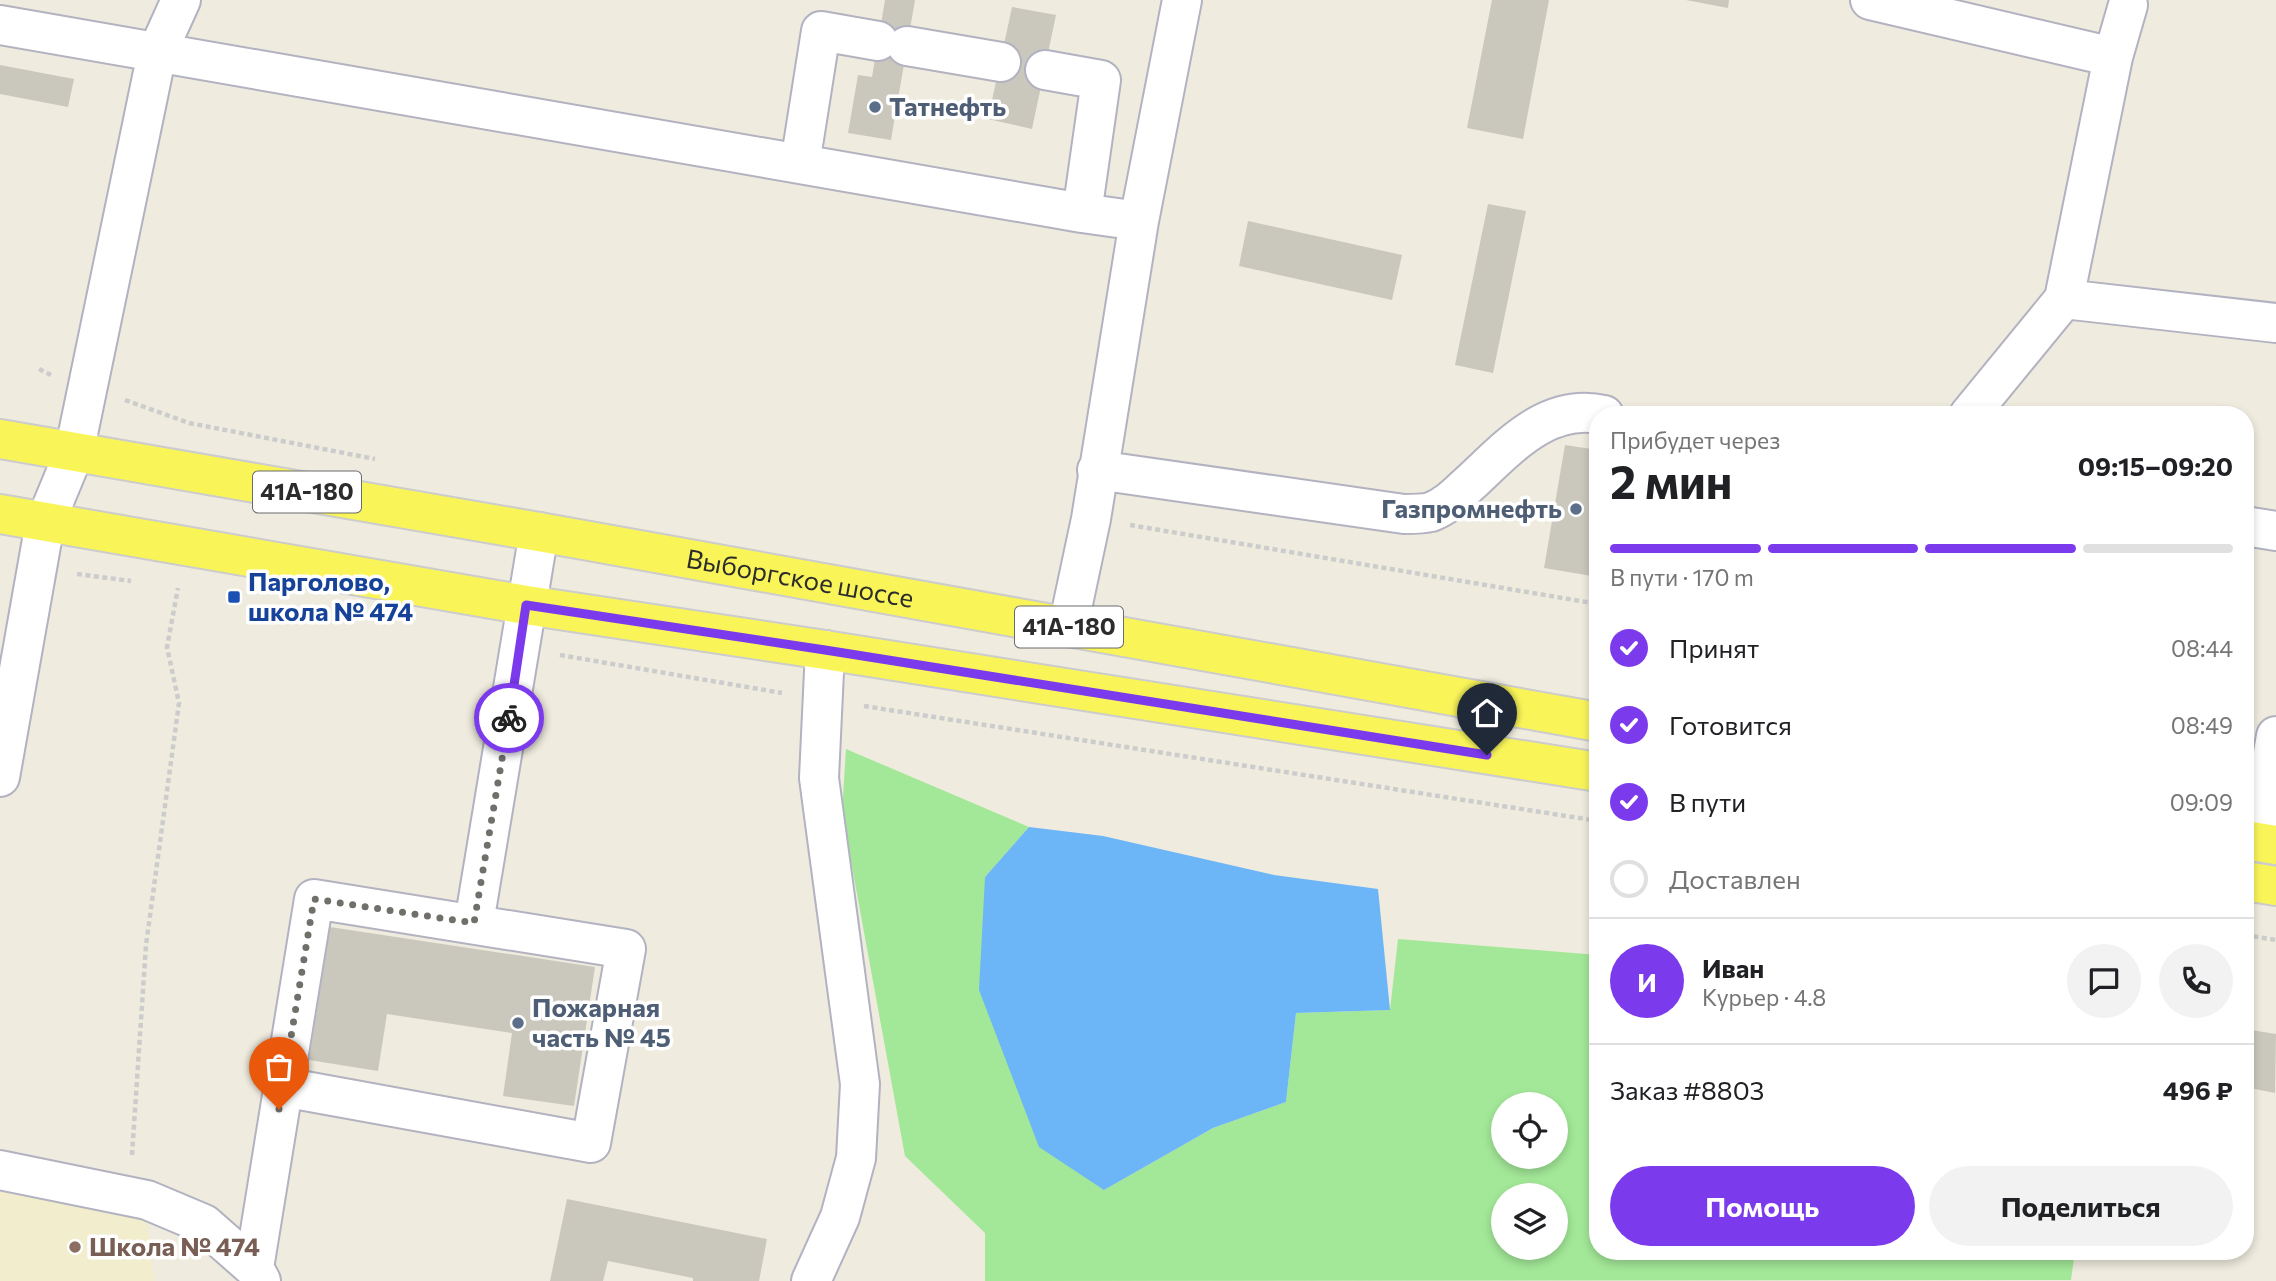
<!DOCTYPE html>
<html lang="ru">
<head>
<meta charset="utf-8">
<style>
  body { margin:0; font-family:Commissioner,sans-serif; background:#f2f2f2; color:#202124; height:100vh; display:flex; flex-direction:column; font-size:26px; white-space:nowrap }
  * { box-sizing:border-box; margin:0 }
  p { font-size:23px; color:#757577 }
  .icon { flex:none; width:38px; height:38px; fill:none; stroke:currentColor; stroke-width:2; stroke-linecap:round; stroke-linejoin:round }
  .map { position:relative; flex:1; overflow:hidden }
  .details { position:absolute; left:1589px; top:406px; width:665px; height:854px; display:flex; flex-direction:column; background:#fff; border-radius:28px; box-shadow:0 4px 10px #0003 }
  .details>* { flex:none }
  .tools { position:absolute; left:1491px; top:1092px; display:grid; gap:14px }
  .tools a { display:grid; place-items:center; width:77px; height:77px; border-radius:50%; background:#fff; box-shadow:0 4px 10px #0003; font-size:35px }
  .pin { position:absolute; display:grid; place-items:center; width:60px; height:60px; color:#fff; margin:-72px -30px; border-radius:50% 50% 50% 0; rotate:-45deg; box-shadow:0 0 7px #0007 }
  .pin .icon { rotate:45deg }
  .courier { position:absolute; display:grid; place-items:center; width:70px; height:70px; margin:-35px; border:5px solid #7c3aed; border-radius:50%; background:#fff; color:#222; box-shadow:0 2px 9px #0007 }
  .head em { font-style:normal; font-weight:700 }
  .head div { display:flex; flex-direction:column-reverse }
  .head { display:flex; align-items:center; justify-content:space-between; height:119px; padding:0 21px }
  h1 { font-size:46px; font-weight:700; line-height:52px }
  .bar { display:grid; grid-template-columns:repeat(4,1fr); gap:10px 7px; align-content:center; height:84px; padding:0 21px }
  .bar i { height:9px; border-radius:5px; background:#e0e0e0 }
  .bar .active { background:#7c3aed }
  .bar p { grid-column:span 4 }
  .line { display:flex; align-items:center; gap:18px; padding:0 21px; border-top:2px solid #e0e0e0 }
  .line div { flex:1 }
  .round { display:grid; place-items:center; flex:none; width:74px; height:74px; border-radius:37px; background:#f2f2f2 }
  ol { padding:0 21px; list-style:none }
  li { display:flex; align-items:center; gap:21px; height:77px }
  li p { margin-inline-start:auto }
  li .icon { padding:7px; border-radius:50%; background:#7c3aed; color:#fff; stroke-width:4 }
  li:last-child { color:#757577 }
  li i { width:38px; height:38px; border:4px solid #e0e0e0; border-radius:50% }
  .button { display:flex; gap:14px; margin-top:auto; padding:14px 21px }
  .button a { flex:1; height:80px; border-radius:42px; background:#7c3aed; color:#fff; font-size:28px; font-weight:700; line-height:80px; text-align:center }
  .button a+a { background:#f2f2f2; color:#202124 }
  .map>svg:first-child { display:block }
</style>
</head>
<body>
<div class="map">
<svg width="2276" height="1281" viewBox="0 0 2276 1281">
  <rect width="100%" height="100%" fill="#efebde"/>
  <path fill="#f1edcd" d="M 0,1190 L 146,1213 L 154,1281 L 0,1281 Z"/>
  <path fill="#a3e898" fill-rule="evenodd" d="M 846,749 L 1029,827 L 985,877 L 1104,1190 L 1213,1128 L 1286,1102 L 1296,1013 L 1390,1010 L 1398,939 L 1598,955 L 1598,1251 L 2075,1251 L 2071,1280 L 985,1281 L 985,1233 L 905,1156 L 842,812 ZM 1503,1104 L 1556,1104 L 1556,1157 L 1503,1157 ZM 1503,1195 L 1556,1195 L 1556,1248 L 1503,1248 Z"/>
  <path fill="#6cb5f6" d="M 1029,827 L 1103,836 L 1274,875 L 1378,889 L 1390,1010 L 1296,1013 L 1286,1102 L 1213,1128 L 1104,1190 L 1039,1147 L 979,990 L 985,877 Z"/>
  <path fill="#cac8bd" d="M 885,0 L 915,0 L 891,140 L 848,133 L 858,75 L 872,77 Z
    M 1492,0 L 1549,0 L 1523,139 L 1467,128 Z
    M 1686,0 L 1729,0 L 1728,8 Z
    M 1012,7 L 1056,15 L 1032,129 L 988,119 Z
    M 0,65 L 74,79 L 68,107 L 0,94 Z
    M 1488,204 L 1526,211 L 1493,373 L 1455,365 Z
    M 1248,221 L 1402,255 L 1392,300 L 1239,266 Z
    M 1565,445 L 1598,450 L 1598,577 L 1544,568 Z
    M 330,927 L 595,967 L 574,1106 L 503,1096 L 512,1033 L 387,1014 L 378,1071 L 309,1060 Z
    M 2245,1029 L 2276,1034 L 2275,1093 L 2245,1087 Z
    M 567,1199 L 767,1239 L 759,1281 L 693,1281 L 693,1278 L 608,1261 L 603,1281 L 550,1281 Z"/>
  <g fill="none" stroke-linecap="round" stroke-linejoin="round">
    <defs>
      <path id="minor" d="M 1870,0 L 2113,57
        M 0,25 L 1082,213 L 1139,221
        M 907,46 L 1001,62
        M 1045,70 L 1101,80 L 1082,213
        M 800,164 L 821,31 L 878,41
        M 2064,299 L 2276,323
        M 1969,415 L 2064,299 L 2113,57 L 2128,5
        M 1097,470 L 1404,514 C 1413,514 1423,514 1431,512 C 1447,506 1458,494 1470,483 C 1508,448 1547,402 1604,415
        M 2245,526 L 2276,531
        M 1068,627 L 1091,519 L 1139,221 L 1182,0
        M 0,777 L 45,523 L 74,453 L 157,53 L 181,0
        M 2258,842 L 2276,736
        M 474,923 L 539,532
        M 0,1170 L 147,1200 L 204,1224 L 254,1268
        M 261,1281 L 254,1268 L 314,899 L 626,949 L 591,1143 L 283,1087
        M 811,1281 L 840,1217 L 856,1158 L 860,1084 L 819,778 L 825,650"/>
      <g id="major">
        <path id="s1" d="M 0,439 L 539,532 L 1598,722"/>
        <path d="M 0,514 L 526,605 L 825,650 L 1598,772"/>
        <path d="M 2245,840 L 2276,845"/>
        <path d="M 2245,881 L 2276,886"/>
      </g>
    </defs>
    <use href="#minor" stroke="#b2b2c1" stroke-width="42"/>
    <use href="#major" stroke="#ccc" stroke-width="42"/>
    <path stroke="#ccc" stroke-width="4.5" stroke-dasharray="5 3.5" stroke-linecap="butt" d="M 39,369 L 51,375
      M 125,400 L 189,423 L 375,459
      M 1130,525 L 1598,604
      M 77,574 L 131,581
      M 560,655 L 782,693
      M 864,706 L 1598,821
      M 2245,935 L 2276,940
      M 132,1155 L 146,945 L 179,703 L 167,647 L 178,588"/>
    <use href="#minor" stroke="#fff" stroke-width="38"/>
    <use href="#major" stroke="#f9f559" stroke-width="38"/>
  </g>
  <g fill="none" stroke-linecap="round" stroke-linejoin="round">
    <path stroke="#706f6a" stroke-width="7" stroke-dasharray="0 12.6" d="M 279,1109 L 314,899 L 474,923 L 509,718"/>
    <path stroke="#7c3aed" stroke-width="9" d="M 509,718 L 526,605 L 825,650 L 1487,755"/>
  </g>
  <g fill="#5c6f8a" stroke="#fff" stroke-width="2.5">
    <circle cx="875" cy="107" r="7"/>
    <circle cx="1576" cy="509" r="7"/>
    <circle cx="518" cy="1023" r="7"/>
  </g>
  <rect fill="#1a4fb4" stroke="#fff" stroke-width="2.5" x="227" y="590" width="14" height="14" rx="3.5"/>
  <circle fill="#8d6e63" stroke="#fff" stroke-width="2.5" cx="75" cy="1247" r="7"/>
  <g text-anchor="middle" stroke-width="7" stroke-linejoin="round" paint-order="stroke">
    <g fill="#fff" stroke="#6b6b6b" stroke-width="2">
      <rect x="253" y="471.5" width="108" height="41" rx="5"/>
      <rect x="1015" y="606.5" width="108" height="41" rx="5"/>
    </g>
    <g font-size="24" font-weight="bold" fill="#2c2c2c">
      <text x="307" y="500">41А-180</text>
      <text x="1069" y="635">41А-180</text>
    </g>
    <g font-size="26" font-weight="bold" fill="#4e5e75" stroke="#fff" text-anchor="start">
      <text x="889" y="116">Татнефть</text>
      <text x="1562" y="518" text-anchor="end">Газпромнефть</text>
      <text x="532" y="1017">Пожарная<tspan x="532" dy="30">часть № 45</tspan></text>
    </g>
    <g font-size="26" fill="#2c2c2c" stroke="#fff">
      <text dy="9" stroke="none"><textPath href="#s1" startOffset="812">Выборгское шоссе</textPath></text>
    </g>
    <g font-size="26" font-weight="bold" fill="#164399" stroke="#fff" text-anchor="start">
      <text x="248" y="591">Парголово,<tspan x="248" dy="30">школа № 474</tspan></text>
    </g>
    <g font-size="26" font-weight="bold" fill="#785e54" stroke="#fff" text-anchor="start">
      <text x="89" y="1256">Школа № 474</text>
    </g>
  </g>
</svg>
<div class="tools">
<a><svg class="icon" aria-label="locate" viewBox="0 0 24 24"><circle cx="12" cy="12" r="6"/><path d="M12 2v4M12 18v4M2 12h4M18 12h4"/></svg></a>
<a><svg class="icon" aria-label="layers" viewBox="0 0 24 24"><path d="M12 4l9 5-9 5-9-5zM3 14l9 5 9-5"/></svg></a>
</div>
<div class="pin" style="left:279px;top:1109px;background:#ea580c"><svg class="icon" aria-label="bag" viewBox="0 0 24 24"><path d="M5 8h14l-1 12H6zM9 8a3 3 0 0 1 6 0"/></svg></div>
<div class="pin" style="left:1487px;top:755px;background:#1f2937"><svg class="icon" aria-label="home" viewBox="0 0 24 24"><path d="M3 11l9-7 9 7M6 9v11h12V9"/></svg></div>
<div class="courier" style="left:509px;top:718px"><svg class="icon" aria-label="bike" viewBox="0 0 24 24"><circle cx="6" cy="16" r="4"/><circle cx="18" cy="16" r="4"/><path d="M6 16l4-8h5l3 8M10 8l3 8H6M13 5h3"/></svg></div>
<section class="details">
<div class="head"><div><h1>2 мин</h1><p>Прибудет через</p></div><em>09:15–09:20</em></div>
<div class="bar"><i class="active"></i><i class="active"></i><i class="active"></i><i></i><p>В пути · 170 m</p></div>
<ol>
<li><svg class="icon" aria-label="check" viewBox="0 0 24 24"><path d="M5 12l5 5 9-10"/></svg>Принят<p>08:44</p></li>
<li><svg class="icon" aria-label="check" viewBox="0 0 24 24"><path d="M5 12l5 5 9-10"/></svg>Готовится<p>08:49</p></li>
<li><svg class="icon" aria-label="check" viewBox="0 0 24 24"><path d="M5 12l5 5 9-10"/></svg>В пути<p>09:09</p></li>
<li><i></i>Доставлен</li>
</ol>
<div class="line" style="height:126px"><b class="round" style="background:#7c3aed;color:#fff">И</b><div><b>Иван</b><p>Курьер · 4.8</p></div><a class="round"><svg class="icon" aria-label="chat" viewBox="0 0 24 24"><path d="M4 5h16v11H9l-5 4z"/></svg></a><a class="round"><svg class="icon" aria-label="phone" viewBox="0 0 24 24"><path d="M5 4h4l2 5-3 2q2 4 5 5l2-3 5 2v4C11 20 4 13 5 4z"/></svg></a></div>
<div class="line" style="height:91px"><div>Заказ #8803</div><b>496 ₽</b></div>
<div class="button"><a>Помощь</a><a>Поделиться</a></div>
</section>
</div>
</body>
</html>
